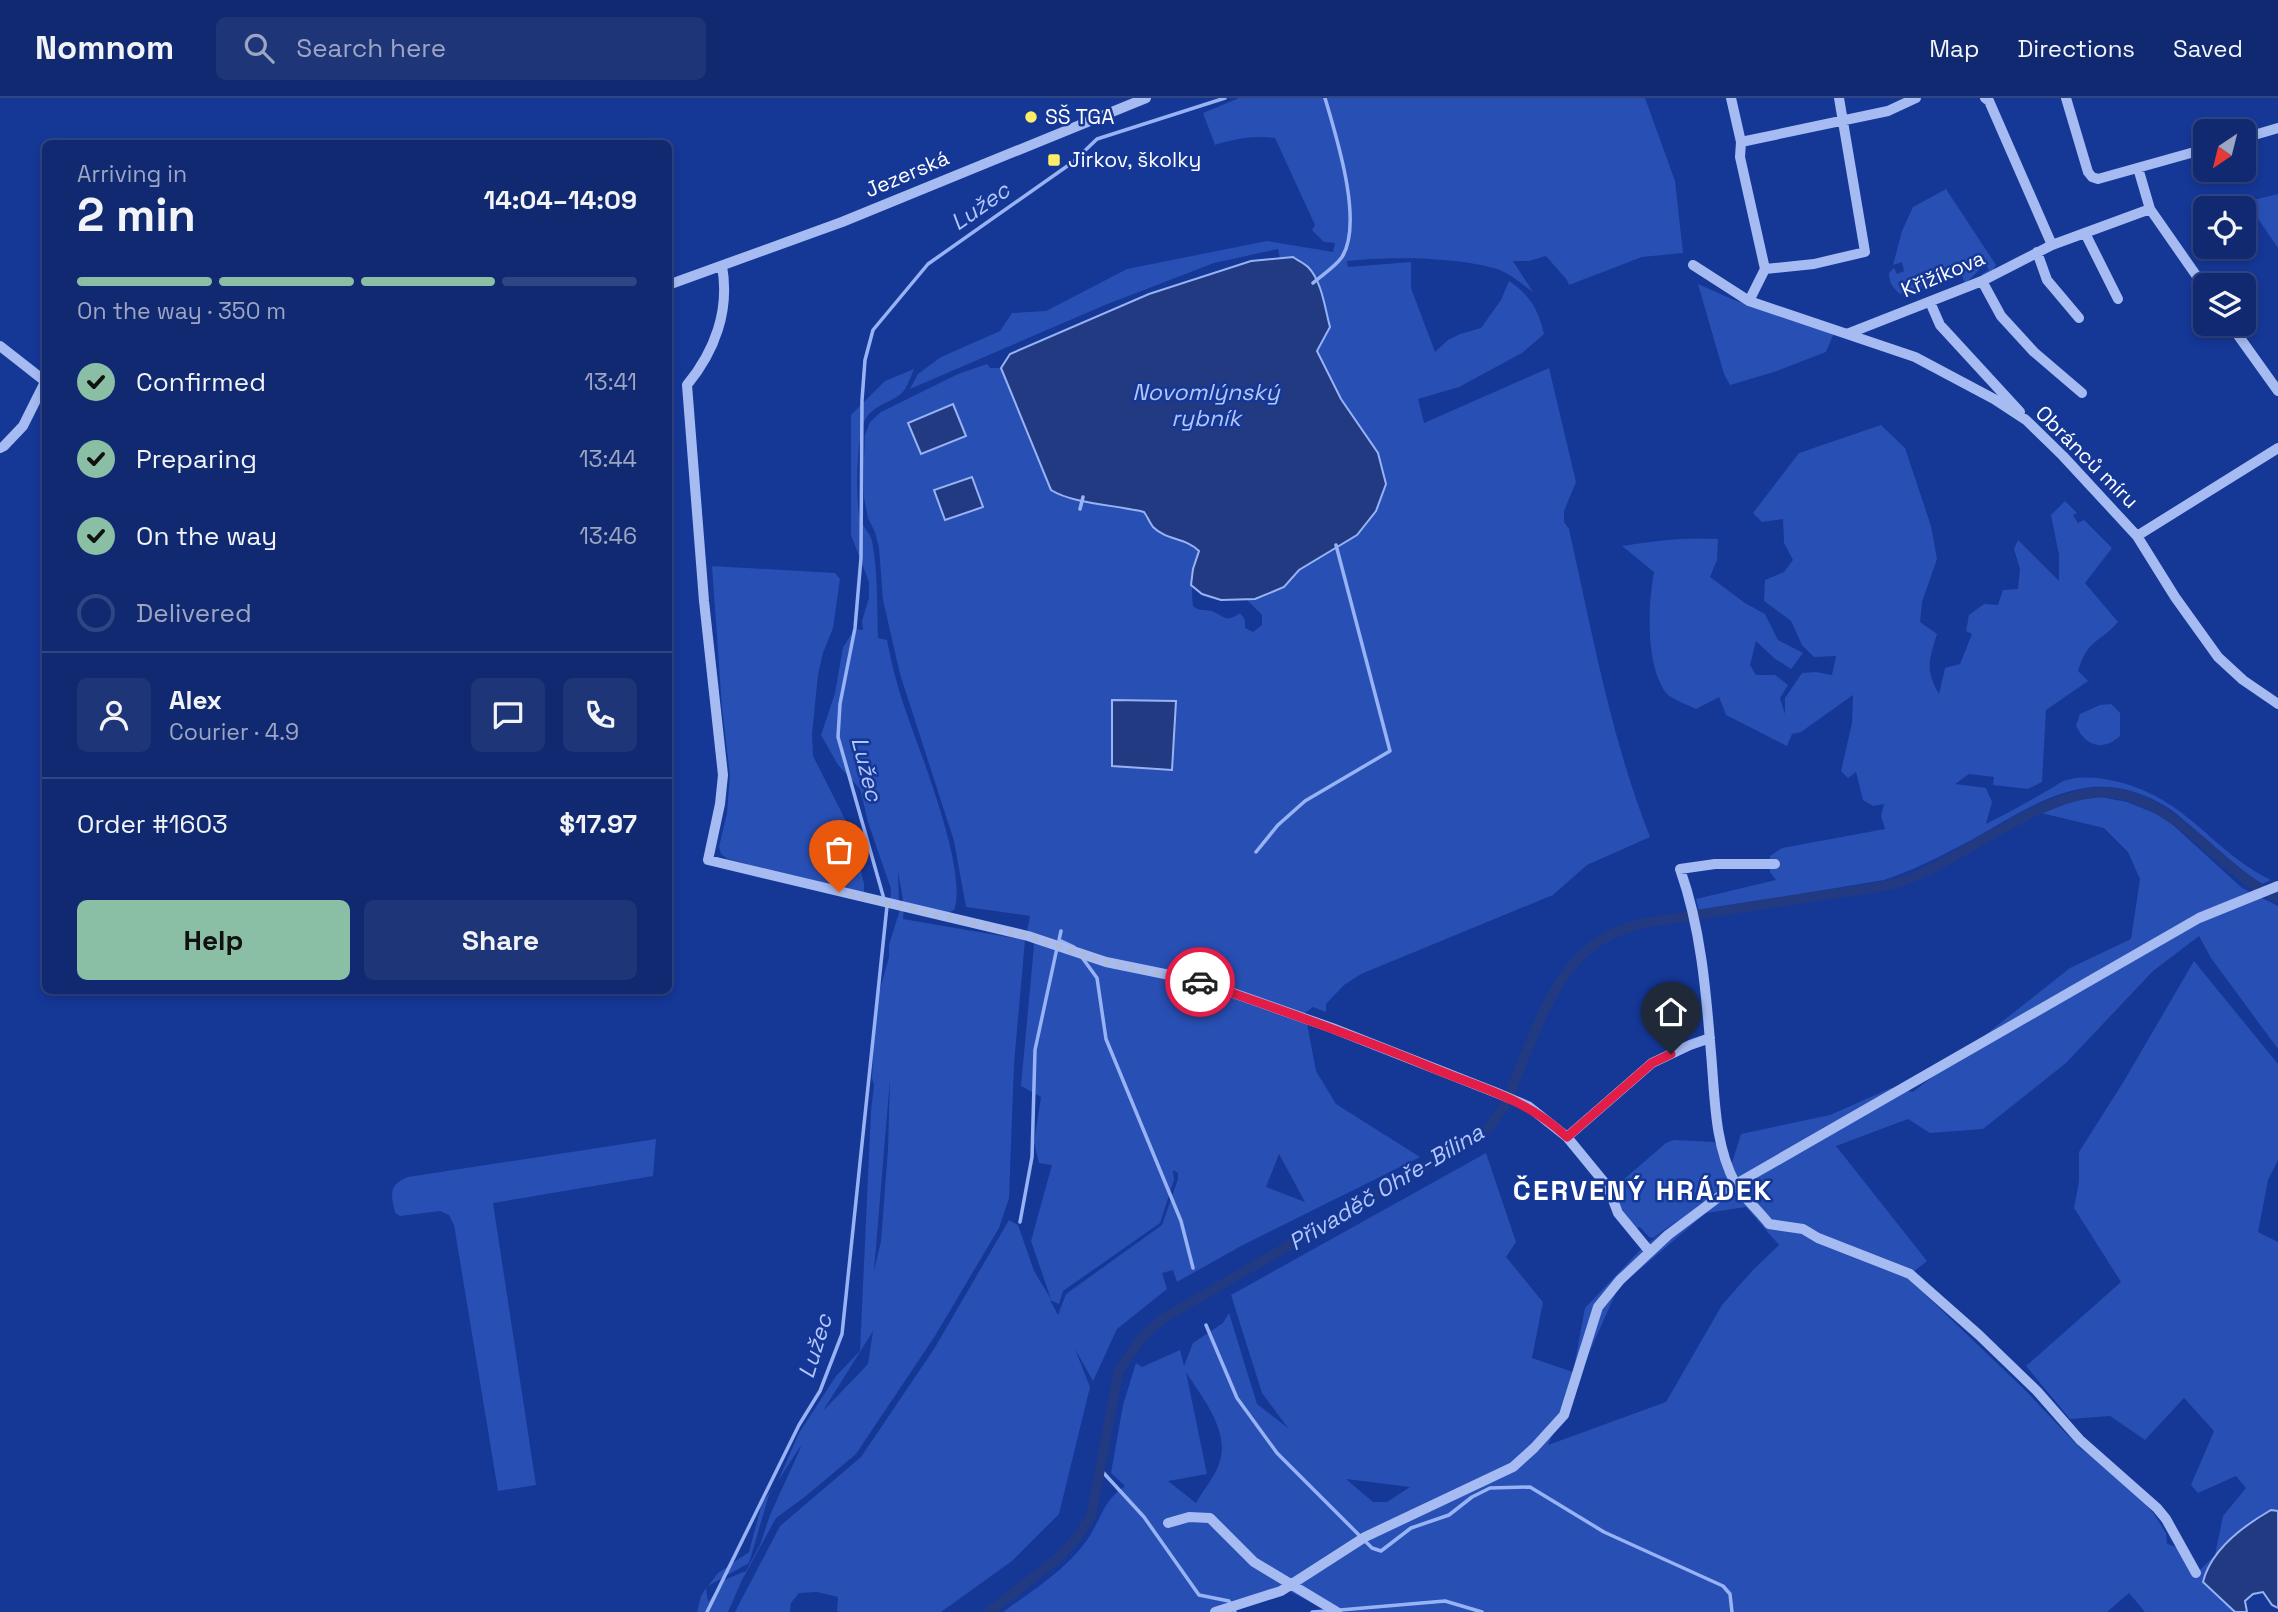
<!DOCTYPE html>
<html lang="en">
<head>
<meta charset="utf-8">
<style>
  body { margin:0; font-family:"Space Grotesk",sans-serif; background:#1e3578; color:#f1f3f6; height:100vh; display:flex; flex-direction:column; font-size:26px; white-space:nowrap }
  * { box-sizing:border-box; margin:0 }
  p { font-size:23px; color:#9ca6c3 }
  .icon { flex:none; width:38px; height:38px; fill:none; stroke:currentColor; stroke-width:2; stroke-linecap:round; stroke-linejoin:round }
  .map { position:relative; flex:1; overflow:hidden }
  .details { position:absolute; left:42px; top:42px; width:630px; height:854px; display:flex; flex-direction:column; background:#102970; border-radius:10px; box-shadow:0 4px 10px #0003,0 0 0 2px #304583 }
  .details>* { flex:none }
  .needle { width:46px; rotate:215deg }
  .fabs { position:absolute; left:2193px; top:21px; display:grid; gap:14px }
  .fabs a { display:grid; place-items:center; width:63px; height:63px; border-radius:10px; background:#102970; box-shadow:0 4px 10px #0003,0 0 0 2px #304583; font-size:35px }
  .pin { position:absolute; display:grid; place-items:center; width:60px; height:60px; color:#fff; margin:-72px -30px; border-radius:50% 50% 50% 0; rotate:-45deg; box-shadow:0 0 7px #0007 }
  .pin .icon { rotate:45deg }
  .courier { position:absolute; display:grid; place-items:center; width:70px; height:70px; margin:-35px; border:5px solid #e11d48; border-radius:50%; background:#fff; color:#222; box-shadow:0 2px 9px #0007 }
  .summary em { font-style:normal; font-weight:700 }
  .summary div { display:flex; flex-direction:column-reverse }
  .summary { display:flex; align-items:center; justify-content:space-between; height:119px; padding:0 35px }
  h1 { font-size:46px; font-weight:700; line-height:52px }
  .bar { display:grid; grid-template-columns:repeat(4,1fr); gap:10px 7px; align-content:center; height:84px; padding:0 35px }
  .bar i { height:9px; border-radius:5px; background:#304583 }
  .bar .selected { background:#8abfa5 }
  .bar p { grid-column:span 4 }
  .line { display:flex; align-items:center; gap:18px; padding:0 35px; border-top:2px solid #304583 }
  .line div { flex:1 }
  .round { display:grid; place-items:center; flex:none; width:74px; height:74px; border-radius:10px; background:#1e3578 }
  ol { padding:0 35px; list-style:none }
  li { display:flex; align-items:center; gap:21px; height:77px }
  li p { margin-inline-start:auto }
  li .icon { padding:7px; border-radius:50%; background:#8abfa5; color:#111; stroke-width:4 }
  li:last-child { color:#9ca6c3 }
  li i { width:38px; height:38px; border:4px solid #304583; border-radius:50% }
  .action { display:flex; gap:14px; margin-top:auto; padding:14px 35px }
  .action a { flex:1; height:80px; border-radius:10px; background:#8abfa5; color:#111; font-size:28px; font-weight:700; line-height:80px; text-align:center }
  .action a+a { background:#1e3578; color:#f1f3f6 }
  header { display:flex; align-items:center; gap:42px; box-sizing:border-box; height:98px; padding:0 35px; background:#102970; border-bottom:2px solid #304583 }
  header strong { font-size:33px }
  nav { display:flex; gap:38px; margin-inline-start:auto; font-size:24px }
  .search { width:490px; height:63px; background:#1e3578; display:flex; align-items:center; gap:18px; box-sizing:border-box; padding:0 24px; border-radius:10px; color:#9ca6c3; font-size:26px }
  .map>svg:first-child { display:block }
</style>
</head>
<body>
<header>
<strong>Nomnom</strong>
<div class="search"><svg class="icon" aria-label="search" viewBox="0 0 24 24"><circle cx="10" cy="10" r="6"/><path d="M15 15l6 6"/></svg>Search here</div>
<nav><a>Map</a><a>Directions</a><a>Saved</a></nav>
</header>
<div class="map">
<svg width="2278" height="1514" viewBox="0 0 2278 1514">
  <rect width="100%" height="100%" fill="#153796"/>
  <path fill="#284fb4" fill-rule="evenodd" d="M 1239,0 L 1645,0 L 1675,83 L 1683,155 L 1642,159 L 1569,187 L 1567,182 L 1546,158 L 1529,163 L 1513,163 L 1533,194 C 1522,186 1511,176 1497,171 C 1460,159 1386,158 1347,163 L 1348,169 L 1411,164 L 1411,190 L 1435,254 L 1448,242 L 1460,236 L 1481,230 L 1501,202 L 1509,183 C 1531,198 1538,211 1544,236 L 1522,255 L 1459,289 L 1418,301 L 1424,325 L 1549,270 L 1576,384 L 1564,413 L 1564,424 L 1569,431 C 1592,534 1611,640 1650,739 L 1587,767 L 1553,797 L 1361,876 L 1344,887 L 1326,906 L 1326,914 L 1313,909 L 1305,915 L 1316,973 L 1336,1006 L 1420,1059 L 1241,1148 L 1177,1184 L 1173,1172 L 1162,1175 L 1167,1191 L 1117,1231 L 1093,1283 L 1075,1251 L 1090,1289 L 1059,1416 L 1012,1463 L 941,1514 L 840,1514 L 837,1513 L 838,1499 L 817,1494 L 799,1495 L 791,1505 L 790,1514 L 735,1514 L 780,1428 L 861,1359 L 934,1251 L 1009,1122 L 1018,1127 L 1034,1173 L 1051,1201 L 1031,1143 L 1052,1067 L 1039,1065 L 1034,1044 L 1041,999 L 1021,988 L 1034,847 L 1027,834 L 1030,818 L 966,809 L 954,743 L 900,576 L 883,502 L 879,450 L 875,434 L 868,420 L 864,400 L 864,362 L 865,337 L 870,324 L 881,314 L 958,276 L 987,266 L 990,270 L 1001,270 L 1051,392 L 1144,414 L 1169,439 L 1190,444 L 1200,453 C 1192,473 1191,487 1193,508 C 1200,514 1203,511 1211,513 C 1226,518 1224,526 1240,515 L 1245,522 L 1245,530 L 1253,534 L 1262,527 L 1262,517 L 1246,501 L 1255,501 L 1284,489 L 1299,472 L 1357,437 L 1341,301 L 1317,253 L 1324,203 L 1315,181 L 1308,169 L 1293,159 L 1280,161 L 1278,151 L 1214,165 L 1105,207 L 910,291 L 918,276 L 941,259 L 1000,233 L 1012,215 L 1046,213 L 1127,171 L 1267,143 L 1333,154 L 1335,145 L 1324,144 L 1312,132 L 1315,127 L 1275,40 C 1256,37 1233,41 1215,47 L 1203,15 ZM 1279,1056 L 1305,1104 L 1266,1089 ZM 1173,1072 L 1178,1075 L 1178,1081 L 1162,1127 L 1066,1196 L 1058,1217 L 1050,1202 L 1059,1206 L 1063,1193 L 1160,1125 L 1174,1082 Z
    M 1946,91 L 1996,167 L 1992,175 L 1984,181 L 1982,176 L 1989,172 L 1984,163 L 1977,167 L 1979,172 L 1965,186 L 1961,175 L 1900,196 C 1893,190 1889,185 1889,175 L 1894,170 L 1897,176 L 1904,173 L 1902,164 L 1893,167 L 1902,133 L 1913,109 Z
    M 2278,96 L 2278,150 L 2248,106 L 2249,103 Z
    M 1698,186 L 1734,202 L 1834,235 L 1826,254 L 1774,274 L 1730,287 L 1724,276 Z
    M 914,271 C 911,278 907,290 902,295 C 889,306 872,307 864,324 C 857,340 855,403 860,420 C 862,428 870,434 872,443 C 878,475 877,508 878,540 L 887,542 C 891,563 896,584 903,605 C 917,647 969,773 954,812 L 945,816 L 904,808 L 903,821 L 1025,842 L 1014,966 L 1009,1100 L 999,1130 L 935,1238 L 856,1356 L 806,1398 L 776,1420 L 742,1482 L 728,1514 L 697,1514 L 701,1498 L 706,1490 L 708,1504 L 724,1482 L 746,1473 L 760,1447 L 770,1417 L 801,1349 L 800,1349 L 769,1397 L 749,1465 L 708,1488 L 718,1475 L 749,1454 L 762,1405 L 777,1385 L 799,1335 L 836,1278 L 860,1253 L 871,1013 L 874,987 L 872,980 L 876,906 L 889,859 L 889,847 L 903,802 L 898,773 L 899,808 L 890,806 L 891,791 L 868,724 L 860,691 L 838,667 L 821,637 L 835,595 L 843,549 L 855,531 L 863,532 L 862,523 L 869,500 L 869,484 L 851,437 L 851,317 L 885,283 ZM 890,981 L 888,1051 L 881,1143 L 874,1173 ZM 873,1233 L 868,1266 L 823,1313 Z
    M 1881,327 L 1905,350 L 1931,428 L 1937,461 L 1922,504 L 1920,524 L 1937,536 C 1929,562 1925,572 1939,596 L 1945,570 L 1960,566 L 1972,536 L 1966,533 L 1969,517 L 1984,506 L 1998,507 L 2003,492 L 2018,491 L 2020,471 L 2014,451 L 2018,442 L 2059,483 L 2059,457 L 2051,417 L 2065,403 L 2077,415 L 2073,417 L 2078,425 L 2084,422 L 2112,450 L 2085,485 L 2118,524 C 2100,545 2088,540 2078,573 L 2088,583 L 2046,612 L 2042,684 L 2028,691 L 1993,687 L 1994,679 L 1969,676 L 1955,686 L 1986,690 L 1992,704 L 1986,726 C 2005,716 2024,706 2043,695 C 2051,691 2058,685 2066,682 C 2084,677 2102,680 2119,684 C 2189,702 2213,754 2271,782 L 2260,787 C 2240,770 2219,753 2199,735 C 2189,727 2180,718 2170,711 C 2089,659 2033,709 1962,747 C 1937,760 1911,773 1884,782 L 1699,813 L 1696,801 L 1776,782 L 1770,774 L 1770,758 L 1782,750 L 1885,731 L 1881,718 L 1884,706 L 1873,708 L 1863,702 L 1856,674 L 1848,680 L 1841,673 L 1852,625 L 1853,597 L 1801,634 L 1792,636 L 1787,648 L 1726,617 L 1719,599 L 1696,611 C 1688,607 1673,602 1667,596 C 1645,569 1648,506 1654,474 L 1622,448 C 1655,443 1685,439 1718,441 L 1717,462 L 1710,479 L 1745,505 L 1765,516 L 1778,542 L 1803,555 L 1791,571 L 1774,560 L 1756,543 L 1750,567 L 1756,577 L 1775,577 L 1788,587 L 1780,600 L 1785,616 L 1785,600 L 1802,575 L 1816,574 L 1832,577 L 1836,558 L 1814,559 L 1802,547 L 1791,523 L 1764,503 L 1765,482 L 1784,474 L 1793,462 L 1784,445 L 1783,421 L 1762,424 L 1753,415 L 1799,355 Z
    M 712,468 L 835,475 L 840,481 L 833,530 L 823,555 L 818,577 L 812,636 L 813,658 L 853,737 L 864,786 L 864,798 L 728,761 L 721,756 L 719,749 L 727,715 L 730,677 L 722,610 Z
    M 2111,606 L 2120,615 L 2120,638 C 2102,654 2086,648 2076,628 L 2080,616 L 2100,607 Z
    M 2101,699 L 2127,704 L 2157,716 L 2173,727 L 2242,790 L 2278,808 L 2278,951 L 2211,860 L 2199,838 L 2153,873 L 2066,965 L 1983,1031 L 1930,1035 L 1908,1021 L 1836,1048 L 1927,1163 L 1907,1179 L 2025,1292 L 2080,1350 L 2111,1373 L 2139,1398 L 2154,1416 L 2166,1435 L 2167,1446 L 2179,1450 L 2196,1476 L 2215,1457 L 2223,1418 L 2246,1390 L 2236,1378 L 2198,1395 L 2191,1387 L 2214,1333 L 2184,1300 L 2145,1342 L 2110,1318 L 2070,1321 L 2026,1268 L 2121,1184 L 2074,1110 L 2079,1083 L 2079,1054 L 2124,983 L 2194,863 L 2278,966 L 2278,1062 L 2268,1082 L 2258,1134 L 2278,1144 L 2278,1413 L 2271,1412 L 2203,1484 L 2235,1514 L 2145,1514 L 2129,1495 L 2107,1514 L 1329,1514 L 1287,1492 L 1220,1514 L 1003,1514 C 1033,1492 1066,1472 1087,1442 C 1101,1422 1103,1402 1125,1388 L 1111,1375 L 1123,1307 L 1136,1265 L 1142,1269 L 1180,1252 L 1184,1268 L 1193,1245 L 1223,1225 L 1229,1215 L 1257,1306 L 1288,1330 L 1262,1295 L 1231,1197 L 1486,1055 L 1516,1144 L 1506,1159 L 1543,1204 L 1532,1260 L 1573,1274 L 1585,1210 L 1641,1151 L 1678,1122 L 1653,1140 L 1649,1139 L 1640,1129 L 1637,1130 C 1627,1118 1615,1106 1615,1089 L 1666,1045 L 1674,1042 L 1714,1044 L 1718,1049 L 1728,1078 L 1741,1036 L 1830,1017 L 1891,990 L 1913,994 L 2070,870 L 2131,841 L 2140,781 L 2128,754 L 2104,730 L 2041,715 L 2076,702 ZM 1746,1109 L 1779,1147 L 1752,1173 L 1722,1207 L 1666,1304 L 1548,1347 L 1618,1190 L 1706,1115 ZM 1186,1274 C 1202,1300 1231,1333 1219,1366 C 1214,1380 1203,1392 1196,1405 L 1168,1383 L 1207,1376 ZM 1346,1381 L 1410,1389 L 1387,1404 L 1373,1404 Z
    M 656,1041 L 653,1078 L 493,1105 L 536,1387 L 498,1393 L 454,1127 L 449,1117 L 440,1113 L 400,1118 L 395,1115 C 391,1096 388,1087 408,1079 Z"/>
  <path fill="#213a82" stroke="#98b3f5" stroke-width="2" d="M 1293,159 C 1297,162 1304,165 1308,169 C 1322,183 1325,211 1330,229 L 1317,253 L 1341,301 L 1378,355 L 1386,386 L 1376,413 L 1357,437 L 1299,472 L 1284,489 L 1255,501 L 1221,502 L 1202,496 L 1191,487 L 1193,471 L 1199,453 C 1185,439 1167,443 1153,429 C 1150,425 1147,418 1144,414 C 1117,407 1073,406 1051,392 L 1001,270 L 1010,256 L 1149,196 L 1251,163 Z
    M 953,306 L 966,338 L 921,356 L 908,325 Z
    M 972,379 L 983,409 L 945,422 L 934,392 Z
    M 1112,602 L 1176,603 L 1172,672 L 1112,668 Z
    M 2271,1412 L 2278,1413 L 2278,1510 L 2272,1507 L 2263,1494 L 2253,1496 L 2245,1503 L 2247,1514 L 2235,1514 L 2203,1484 C 2211,1451 2243,1428 2271,1412 Z"/>
  <g fill="none" stroke-linecap="round" stroke-linejoin="round">
    <path stroke="#98b3f5" stroke-width="3.5" d="M 1313,185 C 1322,177 1335,169 1342,159 C 1364,124 1336,38 1325,0
      M 1080,411 L 1083,399
      M 1256,754 L 1278,727 L 1305,703 L 1390,653 L 1336,447
      M 884,801 L 838,639 L 840,606 L 855,530 L 861,460 L 862,302 L 865,262 L 873,232 L 928,166 L 1073,64 L 1097,41 L 1225,0
      M 1061,833 L 1059,842 L 1074,849
      M 1081,858 L 1097,880 L 1106,941 L 1181,1123 L 1193,1170
      M 1020,1124 L 1032,1059 L 1035,952 L 1057,850
      M 1206,1227 L 1237,1300 L 1277,1355 L 1360,1438
      M 1100,1371 L 1144,1419 L 1199,1497 L 1229,1503 L 1235,1514
      M 1365,1443 L 1372,1450 L 1381,1453 L 1411,1430 L 1449,1417 L 1472,1399 L 1490,1390 L 1530,1389 L 1604,1434 L 1723,1488 L 1730,1496 L 1732,1514
      M 1340,1512 L 1445,1503 L 1482,1514
      M 707,1514 L 799,1327 L 820,1293 L 842,1236 L 887,808
      M 1312,1514 L 1328,1513"/>
    <path stroke="#213a82" stroke-width="10" d="M 989,1514 L 1058,1460 L 1078,1438 L 1091,1418 L 1119,1272 L 1142,1239 L 1164,1220 L 1486,1033 C 1492,1025 1499,1016 1505,1007 C 1510,998 1513,987 1517,977 C 1546,910 1563,842 1645,825 C 1702,816 1760,807 1818,798 C 1843,794 1872,792 1897,785 C 1963,765 2053,681 2120,696 C 2185,711 2218,772 2278,800"/>
    <path stroke="#a5bbf2" stroke-width="10" d="M 1731,0 L 1741,44 L 1740,59 L 1765,171 L 1749,203
      M 1985,0 L 1989,3 L 2052,147 L 2150,111
      M 2066,0 L 2088,74 L 2092,79 L 2098,81 L 2205,51
      M 2244,40 L 2278,30
      M 1741,44 L 1888,13 L 1916,0
      M 2138,70 L 2150,111 L 2205,190
      M 2085,135 L 2118,201
      M 2037,154 L 2047,182 L 2079,220
      M 1693,167 L 1749,203 L 1915,259 L 1994,301 L 2026,322 L 2063,358 L 2137,438 L 2175,499 L 2218,559 L 2243,582 L 2278,606
      M 722,168 C 730,212 715,253 687,287 L 704,503 L 723,677 L 720,706 L 708,762 L 1028,838 L 1106,864 L 1199,883 L 1332,930 L 1497,995 L 1528,1008 L 1567,1039 L 1608,1089 L 1618,1115 L 1650,1154
      M 1765,171 L 1814,166 L 1865,154 L 1839,0
      M 1982,183 L 2001,218 L 2034,254 L 2082,295
      M 668,187 L 842,124 L 1146,0
      M 1930,204 L 1940,227 L 2020,314
      M 2230,226 L 2278,293
      M 1847,236 L 1982,183 L 2052,147
      M 0,248 L 46,284
      M 0,350 L 4,348 L 23,328 L 45,284
      M 2137,438 L 2278,350
      M 1775,766 L 1715,766 L 1680,771 C 1701,830 1706,893 1711,955 C 1715,999 1714,1045 1735,1085 C 1743,1099 1759,1113 1769,1126 L 1803,1131 L 1818,1140 L 1910,1176 L 1979,1237 L 2037,1293 L 2080,1342 L 2157,1410 L 2166,1421 L 2196,1475
      M 1567,1039 L 1652,965 L 1690,947 L 1710,940
      M 1168,1425 L 1189,1419 L 1210,1420 L 1254,1464 L 1337,1514
      M 1215,1514 L 1281,1493 L 1365,1439 L 1513,1369 L 1534,1350 L 1564,1317 L 1598,1209 L 1620,1182 L 1668,1137 L 1736,1086 L 2199,820 L 2278,788"/>
  </g>
  <g fill="none" stroke-linecap="round" stroke-linejoin="round">
    <path stroke="#adb9da" stroke-width="7" stroke-dasharray="0 12.6" d="M 839,794 L 1028,838 L 1106,864 L 1200,884"/>
    <path stroke="#e11d48" stroke-width="9" d="M 1200,884 C 1279,911 1358,939 1435,971 C 1486,992 1526,1001 1567,1039 L 1652,965 L 1671,956"/>
  </g>
  <g fill="#ffed66" stroke="#153796" stroke-width="2.5">
    <circle cx="1031" cy="19" r="7"/>
    <rect x="1047" y="55" width="14" height="14" rx="3.5"/>
  </g>
  <g text-anchor="middle" stroke-width="5" stroke-linejoin="round" paint-order="stroke">
    <g font-size="21" fill="#fff" stroke="#153796" text-anchor="start">
      <text x="1045" y="26">SŠ TGA</text>
      <text x="1068" y="69">Jirkov, školky</text>
    </g>
    <g font-size="21" fill="#fff" stroke="#153796">
      <text transform="translate(907 76) rotate(-23)" y="7">Jezerská</text>
      <text transform="translate(1943 176) rotate(-23)" y="7">Křižíkova</text>
      <text transform="translate(2087 359) rotate(45)" y="7">Obránců míru</text>
    </g>
    <g font-size="23" font-style="italic" fill="#b2c6f9" stroke="#153796">
      <text transform="translate(980 108) rotate(-35)" y="8">Lužec</text>
      <text x="1206" y="302">Novomlýnský<tspan x="1206" dy="26">rybník</tspan></text>
      <text transform="translate(867 671) rotate(76)" y="8">Lužec</text>
      <text transform="translate(1386 1089) rotate(-31)" y="8">Přivaděč Ohře-Bílina</text>
      <text transform="translate(815 1248) rotate(-73)" y="8">Lužec</text>
    </g>
    <g font-size="28" font-weight="bold" letter-spacing="2" fill="#fff" stroke="#153796">
      <text x="1643" y="1102">ČERVENÝ HRÁDEK</text>
    </g>
  </g>
</svg>
<div class="fabs">
<a><svg class="needle" viewBox="-14 -14 28 28"><path d="M0-13l5 13h-10z" fill="#e53935"/><path d="M0 13l5-13h-10z" fill="#9ca6c3"/></svg></a>
<a><svg class="icon" aria-label="locate" viewBox="0 0 24 24"><circle cx="12" cy="12" r="6"/><path d="M12 2v4M12 18v4M2 12h4M18 12h4"/></svg></a>
<a><svg class="icon" aria-label="layers" viewBox="0 0 24 24"><path d="M12 4l9 5-9 5-9-5zM3 14l9 5 9-5"/></svg></a>
</div>
<div class="pin" style="left:839px;top:794px;background:#ea580c"><svg class="icon" aria-label="bag" viewBox="0 0 24 24"><path d="M5 8h14l-1 12H6zM9 8a3 3 0 0 1 6 0"/></svg></div>
<div class="pin" style="left:1671px;top:956px;background:#1f2937"><svg class="icon" aria-label="home" viewBox="0 0 24 24"><path d="M3 11l9-7 9 7M6 9v11h12V9"/></svg></div>
<div class="courier" style="left:1200px;top:884px"><svg class="icon" aria-label="car" viewBox="0 0 24 24"><path d="M5 17H2v-5l4-1 3-4h7l3 4 3 1v5h-3M9 17h6M6 11h13"/><circle cx="7" cy="17" r="2"/><circle cx="17" cy="17" r="2"/></svg></div>
<section class="details">
<div class="summary"><div><h1>2 min</h1><p>Arriving in</p></div><em>14:04–14:09</em></div>
<div class="bar"><i class="selected"></i><i class="selected"></i><i class="selected"></i><i></i><p>On the way · 350 m</p></div>
<ol>
<li><svg class="icon" aria-label="check" viewBox="0 0 24 24"><path d="M5 12l5 5 9-10"/></svg>Confirmed<p>13:41</p></li>
<li><svg class="icon" aria-label="check" viewBox="0 0 24 24"><path d="M5 12l5 5 9-10"/></svg>Preparing<p>13:44</p></li>
<li><svg class="icon" aria-label="check" viewBox="0 0 24 24"><path d="M5 12l5 5 9-10"/></svg>On the way<p>13:46</p></li>
<li><i></i>Delivered</li>
</ol>
<div class="line" style="height:126px"><a class="round"><svg class="icon" aria-label="person" viewBox="0 0 24 24"><circle cx="12" cy="8" r="4"/><path d="M4 21q1-7 8-7t8 7"/></svg></a><div><b>Alex</b><p>Courier · 4.9</p></div><a class="round"><svg class="icon" aria-label="chat" viewBox="0 0 24 24"><path d="M4 5h16v11H9l-5 4z"/></svg></a><a class="round"><svg class="icon" aria-label="phone" viewBox="0 0 24 24"><path d="M5 4h4l2 5-3 2q2 4 5 5l2-3 5 2v4C11 20 4 13 5 4z"/></svg></a></div>
<div class="line" style="height:91px"><div>Order #1603</div><b>$17.97</b></div>
<div class="action"><a>Help</a><a>Share</a></div>
</section>
</div>
</body>
</html>
